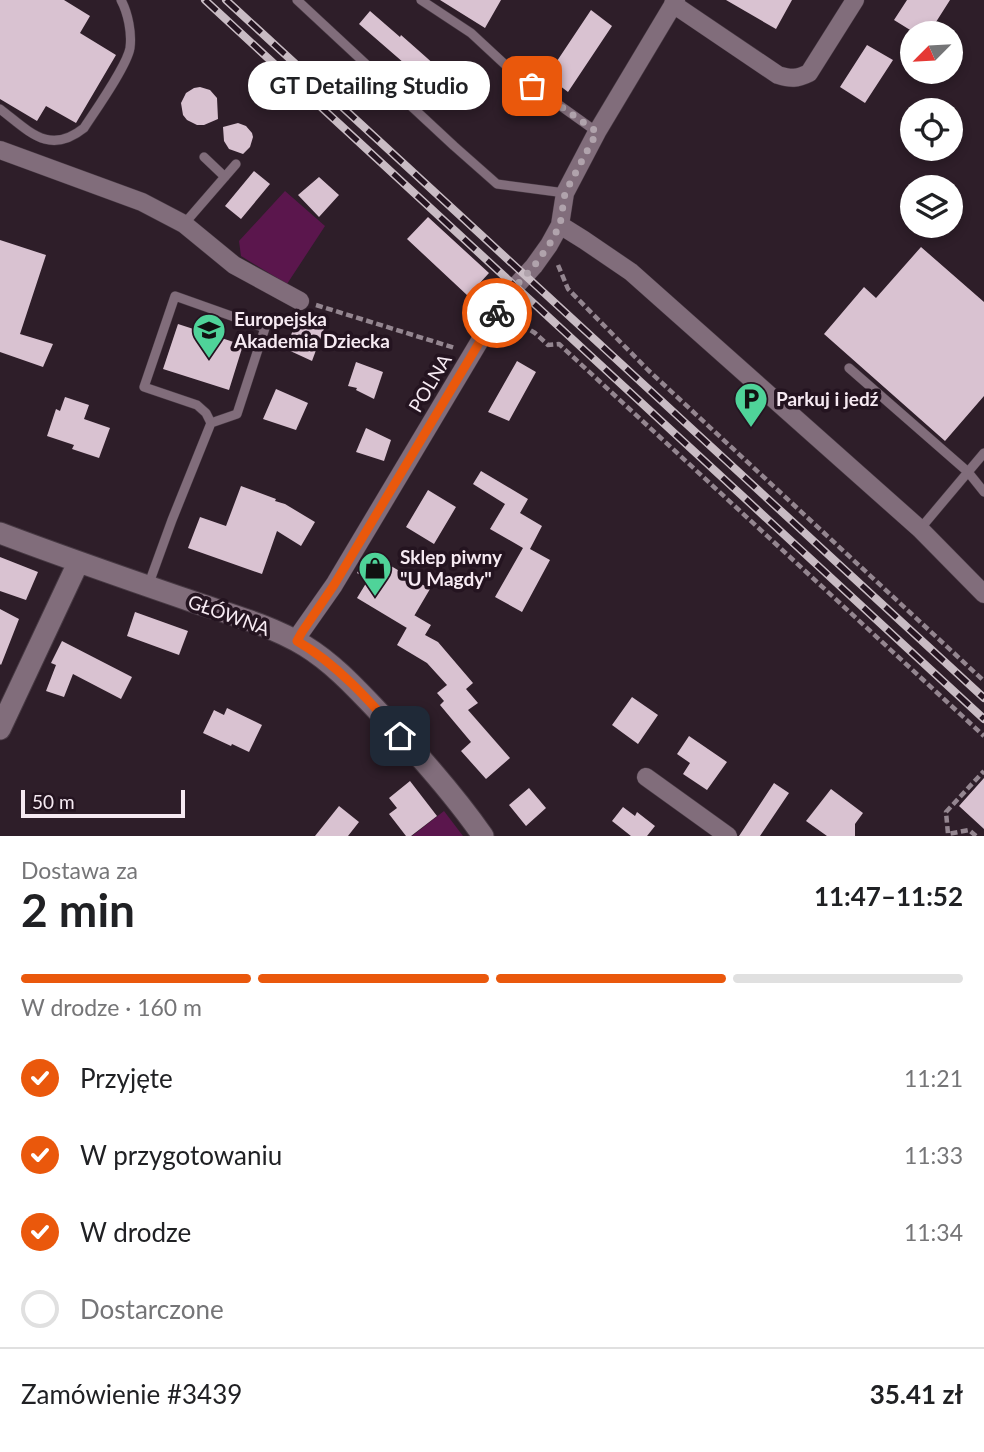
<!DOCTYPE html>
<html lang="pl">
<head>
<meta charset="utf-8">
<style>
  body { margin:0; font-family:Lato,sans-serif; background:#f2f2f2; color:#202124; height:100vh; display:flex; flex-direction:column; font-size:26px; white-space:nowrap }
  * { box-sizing:border-box; margin:0 }
  p { font-size:23px; color:#757577 }
  .icon { flex:none; width:38px; height:38px; fill:none; stroke:currentColor; stroke-width:2; stroke-linecap:round; stroke-linejoin:round }
  .map { position:relative; height:836px; overflow:hidden }
  .details { display:flex; flex-direction:column; background:#fff; flex:1 }
  .details>* { flex:none }
  .needle { width:46px; rotate:246deg }
  .controls { position:absolute; left:900px; top:21px; display:grid; gap:14px }
  .controls a { display:grid; place-items:center; width:63px; height:63px; border-radius:50%; background:#fff; box-shadow:0 4px 10px #0003; font-size:35px }
  .scale { position:absolute; left:21px; bottom:18px; width:164px; box-sizing:border-box; padding-left:7px; border:4px solid #f6eaf2; border-top:0; font-size:19px; line-height:24px; white-space:nowrap; color:#f6eaf2; -webkit-text-stroke:5px #241420; paint-order:stroke }
  .pin { position:absolute; display:grid; place-items:center; width:60px; height:60px; color:#fff; margin:-30px; border-radius:14px; box-shadow:0 4px 10px #0006 }
  .courier { position:absolute; display:grid; place-items:center; width:70px; height:70px; margin:-35px; border:5px solid #ea580c; border-radius:50%; background:#fff; color:#222; box-shadow:0 2px 9px #0007 }
  .bubble { position:absolute; height:49px; border-radius:24px; background:#fff; box-shadow:0 4px 10px #0003; font-size:23px; font-weight:700; line-height:49px; text-align:center }
  .summary em { font-style:normal; font-weight:700 }
  .summary div { display:flex; flex-direction:column-reverse }
  .summary { display:flex; align-items:center; justify-content:space-between; height:119px; padding:0 21px }
  h1 { font-size:46px; font-weight:700; line-height:52px }
  .bar { display:grid; grid-template-columns:repeat(4,1fr); gap:10px 7px; align-content:center; height:84px; padding:0 21px }
  .bar i { height:9px; border-radius:5px; background:#e0e0e0 }
  .bar .selected { background:#ea580c }
  .bar p { grid-column:span 4 }
  .line { display:flex; align-items:center; gap:18px; padding:0 21px; border-top:2px solid #e0e0e0 }
  .line div { flex:1 }
  ol { padding:0 21px; list-style:none }
  li { display:flex; align-items:center; gap:21px; height:77px }
  li p { margin-inline-start:auto }
  li .icon { padding:7px; border-radius:50%; background:#ea580c; color:#fff; stroke-width:4 }
  li:last-child { color:#757577 }
  li i { width:38px; height:38px; border:4px solid #e0e0e0; border-radius:50% }
  .map>svg:first-child { display:block }
</style>
</head>
<body>
<div class="map">
<svg width="984" height="836" viewBox="0 0 984 836">
  <rect width="100%" height="100%" fill="#2e1e29"/>
  <path fill="#5b164d" d="M 285,191 L 325,226 L 287,284 L 241,256 L 239,241 Z
    M 444,811 L 463,836 L 412,836 Z"/>
  <path fill="#d9c2d1" d="M 0,0 L 64,0 L 90,16 L 80,33 L 116,55 L 76,123 L 46,106 L 37,121 L 0,99 Z
    M 440,0 L 501,0 L 485,28 Z
    M 726,0 L 792,0 L 776,29 Z
    M 907,0 L 950,0 L 929,33 L 915,33 L 894,20 Z
    M 591,10 L 612,26 L 568,92 L 547,76 Z
    M 370,11 L 400,37 L 401,35 L 418,50 L 454,82 L 442,96 L 359,24 Z
    M 867,45 L 893,60 L 865,103 L 840,87 Z
    M 200,87 L 210,90 L 217,98 L 218,119 L 204,125 L 197,125 L 187,120 L 183,115 L 181,103 L 186,93 L 194,88 Z
    M 238,123 L 246,126 L 252,133 L 253,137 L 250,147 L 243,154 L 229,149 L 224,141 L 223,127 Z
    M 254,171 L 270,184 L 241,219 L 225,206 Z
    M 319,177 L 339,195 L 319,217 L 298,195 Z
    M 428,217 L 489,273 L 468,296 L 407,239 Z
    M 0,240 L 46,255 L 20,334 L 53,344 L 43,367 L 0,352 Z
    M 921,247 L 984,302 L 984,396 L 945,441 L 824,334 L 864,287 L 876,298 Z
    M 298,316 L 325,326 L 312,361 L 286,349 Z
    M 178,324 L 243,345 L 229,390 L 163,369 Z
    M 517,361 L 536,372 L 509,421 L 488,412 Z
    M 356,362 L 383,372 L 374,399 L 356,390 L 357,388 L 348,386 Z
    M 276,389 L 308,403 L 296,430 L 263,419 Z
    M 65,397 L 89,405 L 84,419 L 110,428 L 99,458 L 72,449 L 74,445 L 47,436 L 56,409 L 60,411 Z
    M 366,428 L 391,440 L 384,461 L 356,452 Z
    M 481,471 L 528,499 L 520,513 L 542,526 L 530,549 L 550,560 L 522,612 L 495,597 L 523,548 L 490,529 L 505,504 L 473,484 Z
    M 241,486 L 276,499 L 275,501 L 285,504 L 315,522 L 301,546 L 277,531 L 262,574 L 188,548 L 200,517 L 226,526 Z
    M 428,490 L 456,507 L 434,544 L 406,527 Z
    M 369,553 L 430,589 L 407,628 L 357,598 L 368,580 L 357,573 Z
    M 0,557 L 38,572 L 26,600 L 0,591 Z
    M 0,609 L 19,619 L 1,665 L 0,664 Z
    M 135,612 L 188,631 L 179,655 L 127,636 Z
    M 414,615 L 431,625 L 425,635 L 438,642 L 473,683 L 466,689 L 478,703 L 468,710 L 510,758 L 486,779 L 461,751 L 471,742 L 440,705 L 444,701 L 437,693 L 447,685 L 427,663 L 397,645 Z
    M 62,641 L 132,677 L 121,699 L 73,674 L 64,697 L 46,691 L 56,665 L 51,663 Z
    M 632,697 L 658,715 L 638,744 L 612,725 Z
    M 227,708 L 262,725 L 249,752 L 232,744 L 231,746 L 203,733 L 214,710 L 224,715 Z
    M 689,736 L 727,762 L 707,790 L 683,774 L 690,763 L 677,754 Z
    M 984,778 L 984,829 L 959,806 Z
    M 410,781 L 437,816 L 411,836 L 406,836 L 389,814 L 397,808 L 389,798 Z
    M 774,783 L 789,793 L 760,836 L 739,836 Z
    M 529,788 L 546,808 L 526,826 L 509,805 Z
    M 831,789 L 863,813 L 855,824 L 855,836 L 827,836 L 806,821 Z
    M 339,806 L 359,822 L 348,836 L 315,836 Z
    M 623,807 L 635,816 L 637,812 L 655,826 L 647,836 L 631,836 L 612,821 Z"/>
  <g fill="none" stroke-linecap="round" stroke-linejoin="round">
    <defs>
      <path id="lane" d="M 297,0 L 454,146 L 497,184 L 565,193
        M 421,0 L 471,33 L 513,72 L 597,132
        M 0,109 C 29,131 49,156 84,128 C 95,111 127,66 130,48 C 132,33 128,13 121,0
        M 204,157 L 225,177
        M 184,224 L 236,164
        M 849,368 L 968,472 L 984,492
        M 920,529 L 984,453
        M 148,586 L 172,520 L 211,423 L 206,413 L 197,405 L 144,387 L 175,296 L 265,328 L 237,414 L 211,423"/>
      <path id="street" d="M 673,4 L 778,75 C 791,79 797,79 809,73 L 855,0
        M 0,150 L 142,202 L 184,224 L 234,265 L 300,301
        M 560,225 L 584,240 L 631,272 L 920,529 L 984,594
        M 297,641 L 301,632 L 334,585 L 506,297 L 534,266 L 549,245 L 560,225 L 565,193 L 597,132 L 676,0
        M 646,777 L 728,836"/>
      <path id="secondary" d="M 0,533 C 63,557 127,579 191,601 C 229,614 270,625 305,646 C 331,662 352,684 373,706 C 412,747 451,790 483,836
        M 0,729 L 78,563"/>
    </defs>
    <use href="#lane" stroke="#473943" stroke-width="10"/>
    <use href="#street" stroke="#473943" stroke-width="19"/>
    <use href="#secondary" stroke="#473943" stroke-width="23"/>
    <path stroke="#948690" stroke-width="4.5" stroke-dasharray="7 3.5" stroke-linecap="butt" d="M 558,265 L 568,289 L 648,370 L 984,681
      M 316,305 L 455,348
      M 513,319 L 535,333 L 548,345 L 559,344 L 984,736
      M 976,836 L 969,830 L 948,834 L 946,812 L 984,771"/>
    <use href="#lane" stroke="#816d7b" stroke-width="9"/>
    <use href="#street" stroke="#816d7b" stroke-width="18"/>
    <use href="#secondary" stroke="#816d7b" stroke-width="21"/>
    <defs>
      <path id="rail" d="M 205,0 L 984,719
        M 226,0 L 984,698"/>
    </defs>
    <use href="#rail" stroke="#c9bcc4" stroke-width="8"/>
    <use href="#rail" stroke="#241420" stroke-width="5" stroke-dasharray="16" stroke-linecap="butt"/>
  </g>
  <g fill="none" stroke-linecap="round" stroke-linejoin="round">
    <path stroke="#b0a3ac" stroke-width="7" stroke-dasharray="0 12.6" d="M 497,313 L 506,297 L 534,266 L 549,245 L 560,225 L 565,193 L 597,132 L 532,86"/>
    <path stroke="#ea580c" stroke-width="9" d="M 400,736 C 370,701 337,664 297,641 L 302,632 L 334,585 L 497,313"/>
  </g>
  <defs>
    <symbol id="school-pin" viewBox="-11 -11 22 30"><path d="M0 17L-7.5 6A9.5 9.5 0 1 1 7.5 6Z" fill="#4fd399" stroke="#241420"/><path d="M0-5L7-2L0 1L-7-2ZM-4 1L0 2.5L4 1V4Q0 6-4 4Z" fill="#111"/></symbol>
    <symbol id="parking-pin" viewBox="-11 -11 22 30"><path d="M0 17L-7.5 6A9.5 9.5 0 1 1 7.5 6Z" fill="#4fd399" stroke="#241420"/><path d="M-3.5-5.5H1a3.5 3.5 0 0 1 0 7H-1V5.5H-3.5ZM-1-3.4V-.6H.8a1.4 1.4 0 0 0 0-2.8Z" fill="#111"/></symbol>
    <symbol id="shop-pin" viewBox="-11 -11 22 30"><path d="M0 17L-7.5 6A9.5 9.5 0 1 1 7.5 6Z" fill="#4fd399" stroke="#241420"/><path d="M-5-2.5h2.3a2.7 3.5 0 0 1 5.4 0H5L5.5 6h-11ZM-1.5-2.5h3a1.5 2.3 0 0 0-3 0Z" fill="#111"/></symbol>
  </defs>
  <g fill-rule="evenodd">
    <use href="#school-pin" x="190" y="311" width="38" height="52"/>
    <use href="#parking-pin" x="732" y="380" width="38" height="52"/>
    <use href="#shop-pin" x="356" y="549" width="38" height="52"/>
  </g>
  <g text-anchor="middle" stroke-width="7" stroke-linejoin="round" paint-order="stroke">
    <g font-size="19" font-weight="bold" fill="#f6eaf2" stroke="#241420" text-anchor="start">
      <text x="234" y="326">Europejska<tspan x="234" dy="22">Akademia Dziecka</tspan></text>
      <text x="776" y="406">Parkuj i jedź</text>
      <text x="400" y="564">Sklep piwny<tspan x="400" dy="22">"U Magdy"</tspan></text>
    </g>
    <g font-size="19" fill="#f6eaf2" stroke="#241420">
      <text transform="translate(430 383) rotate(-59)" y="7">POLNA</text>
      <text transform="translate(229 615) rotate(20)" y="7">GŁÓWNA</text>
    </g>
  </g>
</svg>
<div class="controls">
<a><svg class="needle" viewBox="-14 -14 28 28"><path d="M0-13l5 13h-10z" fill="#e53935"/><path d="M0 13l5-13h-10z" fill="#757577"/></svg></a>
<a><svg class="icon" aria-label="locate" viewBox="0 0 24 24"><circle cx="12" cy="12" r="6"/><path d="M12 2v4M12 18v4M2 12h4M18 12h4"/></svg></a>
<a><svg class="icon" aria-label="layers" viewBox="0 0 24 24"><path d="M12 4l9 5-9 5-9-5zM3 14l9 5 9-5"/></svg></a>
</div>
<div class="scale">50 m</div>
<div class="pin" style="left:532px;top:86px;background:#ea580c"><svg class="icon" aria-label="bag" viewBox="0 0 24 24"><path d="M5 8h14l-1 12H6zM9 8a3 3 0 0 1 6 0"/></svg></div>
<div class="pin" style="left:400px;top:736px;background:#1f2937"><svg class="icon" aria-label="home" viewBox="0 0 24 24"><path d="M3 11l9-7 9 7M6 9v11h12V9"/></svg></div>
<div class="courier" style="left:497px;top:313px"><svg class="icon" aria-label="bike" viewBox="0 0 24 24"><circle cx="6" cy="16" r="4"/><circle cx="18" cy="16" r="4"/><path d="M6 16l4-8h5l3 8M10 8l3 8H6M13 5h3"/></svg></div>
<div class="bubble" style="left:248px;top:61px;width:242px">GT Detailing Studio</div>
</div>
<section class="details">
<div class="summary"><div><h1>2 min</h1><p>Dostawa za</p></div><em>11:47–11:52</em></div>
<div class="bar"><i class="selected"></i><i class="selected"></i><i class="selected"></i><i></i><p>W drodze · 160 m</p></div>
<ol>
<li><svg class="icon" aria-label="check" viewBox="0 0 24 24"><path d="M5 12l5 5 9-10"/></svg>Przyjęte<p>11:21</p></li>
<li><svg class="icon" aria-label="check" viewBox="0 0 24 24"><path d="M5 12l5 5 9-10"/></svg>W przygotowaniu<p>11:33</p></li>
<li><svg class="icon" aria-label="check" viewBox="0 0 24 24"><path d="M5 12l5 5 9-10"/></svg>W drodze<p>11:34</p></li>
<li><i></i>Dostarczone</li>
</ol>
<div class="line" style="height:91px"><div>Zamówienie #3439</div><b>35.41 zł</b></div>
</section>
</body>
</html>
